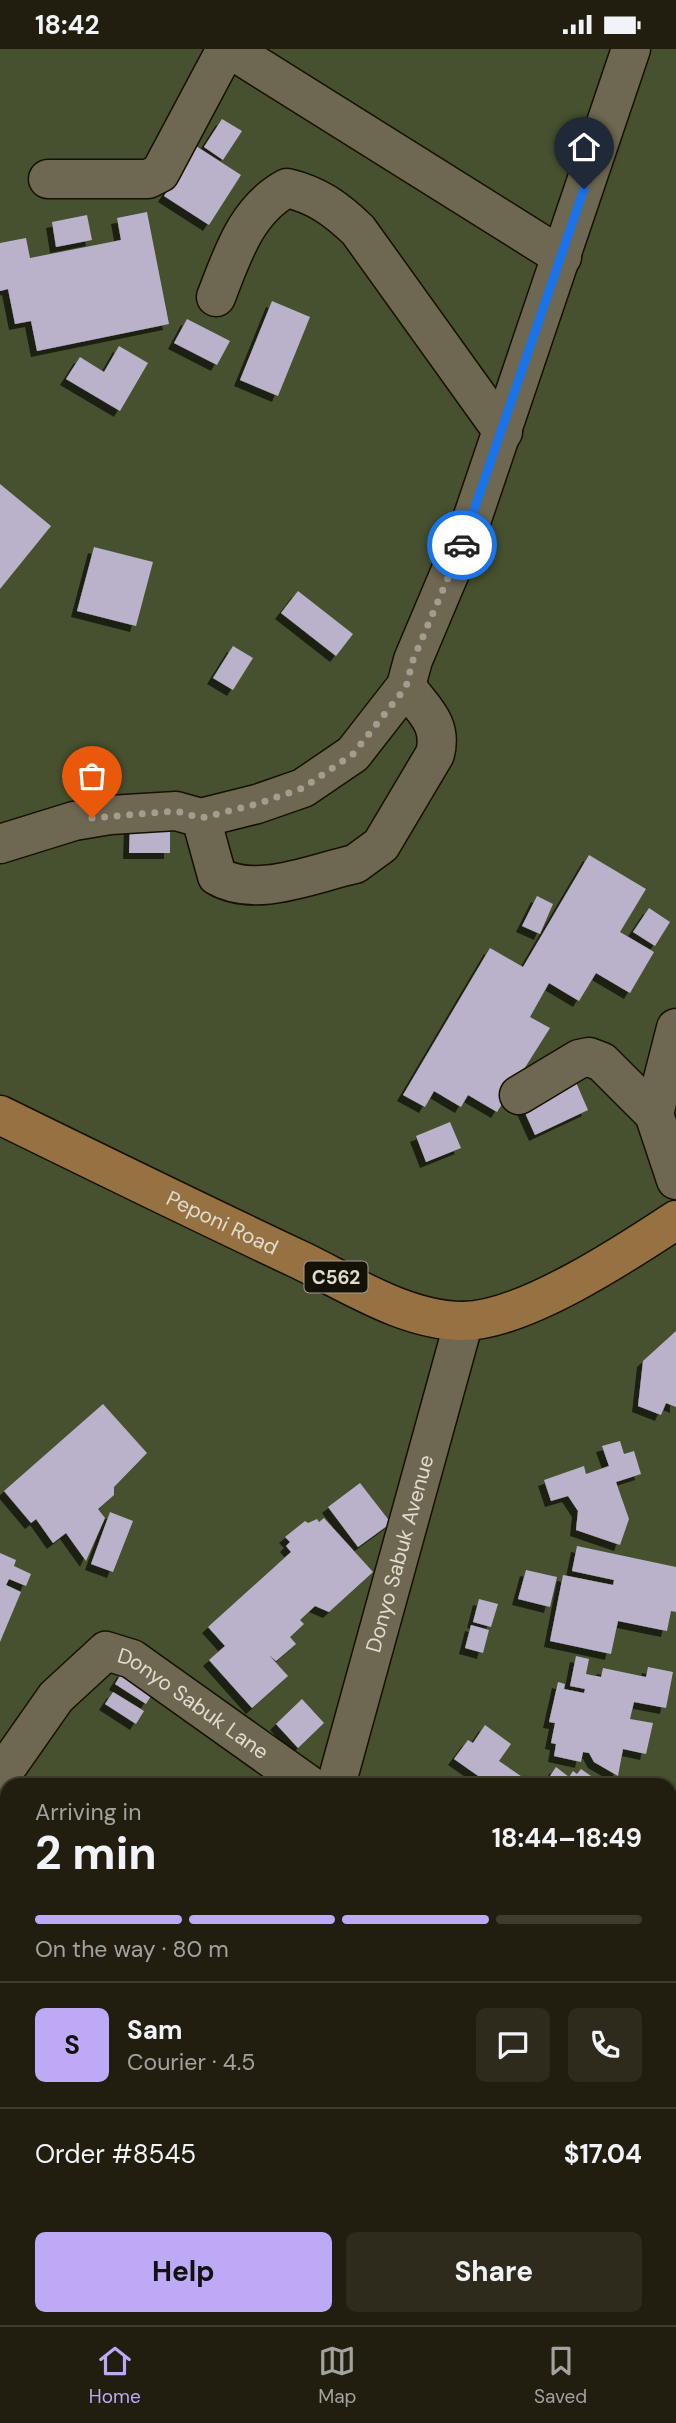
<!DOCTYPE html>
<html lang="en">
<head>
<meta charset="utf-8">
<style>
  body { margin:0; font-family:"DM Sans",sans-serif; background:#2e2b1d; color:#f1f3f6; height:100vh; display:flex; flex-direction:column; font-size:26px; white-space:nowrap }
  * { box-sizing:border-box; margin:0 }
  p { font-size:23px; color:#a2a29e }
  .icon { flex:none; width:38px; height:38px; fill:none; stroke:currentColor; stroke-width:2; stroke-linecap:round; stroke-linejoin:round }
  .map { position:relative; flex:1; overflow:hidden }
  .panel { position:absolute; left:0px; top:1729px; width:677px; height:548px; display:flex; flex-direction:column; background:#221e0f; border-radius:21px 21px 0 0; box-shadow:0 2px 5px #0004,0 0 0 2px #3f3c2f }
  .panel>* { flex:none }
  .pin { position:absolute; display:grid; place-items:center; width:60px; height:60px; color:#fff; margin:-72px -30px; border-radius:50% 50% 50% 0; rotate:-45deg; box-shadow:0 0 7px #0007 }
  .pin .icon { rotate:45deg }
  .courier { position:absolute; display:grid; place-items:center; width:70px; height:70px; margin:-35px; border:5px solid #1a73e8; border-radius:50%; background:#fff; color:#222; box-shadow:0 2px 9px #0007 }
  .head em { font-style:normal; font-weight:700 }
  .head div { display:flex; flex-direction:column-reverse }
  .head { display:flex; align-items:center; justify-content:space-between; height:119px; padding:0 35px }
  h1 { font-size:46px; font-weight:700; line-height:52px }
  .bar { display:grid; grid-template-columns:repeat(4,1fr); gap:10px 7px; align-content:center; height:84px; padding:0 35px }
  .bar i { height:9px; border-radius:5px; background:#3f3c2f }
  .bar .on { background:#bda9f5 }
  .bar p { grid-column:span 4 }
  .line { display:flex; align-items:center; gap:18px; padding:0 35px; border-top:2px solid #3f3c2f }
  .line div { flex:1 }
  .round { display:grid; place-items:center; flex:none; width:74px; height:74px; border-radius:10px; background:#2e2b1d }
  .cta { display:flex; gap:14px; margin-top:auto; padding:14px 35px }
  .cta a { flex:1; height:80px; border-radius:10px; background:#bda9f5; color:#111; font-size:28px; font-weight:700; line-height:80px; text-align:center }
  .cta a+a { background:#2e2b1d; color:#f1f3f6 }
  .status { display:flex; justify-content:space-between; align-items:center; height:49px; padding:0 35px; background:#221e0f; direction:ltr }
  .status svg { height:19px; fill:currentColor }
  .tabs { display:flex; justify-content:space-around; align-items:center; height:98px; border-top:2px solid #3f3c2f; background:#221e0f; font-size:19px; color:#a2a29e }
  .tabs a { display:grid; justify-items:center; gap:4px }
  .tabs .on { color:#bda9f5 }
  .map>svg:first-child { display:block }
</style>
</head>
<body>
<div class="status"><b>18:42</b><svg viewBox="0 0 49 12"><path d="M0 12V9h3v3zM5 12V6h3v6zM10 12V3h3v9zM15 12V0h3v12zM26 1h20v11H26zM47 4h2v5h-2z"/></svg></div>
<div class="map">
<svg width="676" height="2276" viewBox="0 0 676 2276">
  <defs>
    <filter id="shadow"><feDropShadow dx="-6" dy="6" stdDeviation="0" flood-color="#0009"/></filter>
  </defs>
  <rect width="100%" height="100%" fill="#2e2814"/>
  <path fill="#47512f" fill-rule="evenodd" d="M 0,0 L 676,0 L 676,2276 L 0,2276 ZM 7,1736 L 670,1736 L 670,2270 L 7,2270 Z"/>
  <path fill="#bab2ca" filter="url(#shadow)" d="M 222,70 L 242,82 L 223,111 L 204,98 Z
    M 196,97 L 241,126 L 209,176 L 164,147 Z
    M 147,163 L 169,275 L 37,302 L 31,272 L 15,275 L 8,240 L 0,242 L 0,194 L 26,189 L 30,209 L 121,191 L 117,169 Z
    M 87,166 L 92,191 L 56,198 L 52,173 Z
    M 272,252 L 310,268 L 278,347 L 240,331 Z
    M 187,270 L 230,292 L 217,316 L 174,294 Z
    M 119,297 L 148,314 L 120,362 L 66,330 L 80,308 L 104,323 Z
    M 0,435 L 51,477 L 0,540 Z
    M 94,498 L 153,513 L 136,577 L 77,562 Z
    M 298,542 L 353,585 L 336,607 L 281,564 Z
    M 233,597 L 253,609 L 233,641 L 213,629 Z
    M 130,773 L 170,774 L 170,804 L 129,804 Z
    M 589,806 L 646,840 L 620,883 L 654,903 L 630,944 L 596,924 L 579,952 L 549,934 L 530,968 L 550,979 L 497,1063 L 468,1046 L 461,1058 L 434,1042 L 425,1058 L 403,1046 L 490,899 L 523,918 Z
    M 537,847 L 553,855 L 540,885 L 522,877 Z
    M 649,859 L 670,873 L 655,897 L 633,883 Z
    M 575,1031 L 588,1061 L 535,1086 L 521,1055 Z
    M 450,1073 L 461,1099 L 426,1113 L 416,1087 Z
    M 676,1282 L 676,1358 L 666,1354 L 661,1366 L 638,1357 L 643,1312 Z
    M 103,1355 L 147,1404 L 114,1438 L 114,1446 L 98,1460 L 105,1469 L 86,1512 L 66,1484 L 53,1494 L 36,1470 L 31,1474 L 4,1442 Z
    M 620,1392 L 624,1405 L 634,1402 L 641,1425 L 616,1433 L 629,1470 L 620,1496 L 576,1481 L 578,1462 L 568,1447 L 551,1452 L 544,1431 L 584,1417 L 586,1425 L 609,1417 L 602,1397 Z
    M 360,1434 L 391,1474 L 358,1498 L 328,1458 Z
    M 110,1463 L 133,1472 L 113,1523 L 91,1515 Z
    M 324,1469 L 373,1523 L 329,1563 L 315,1557 L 300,1571 L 304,1575 L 290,1588 L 296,1595 L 276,1612 L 269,1606 L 288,1627 L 252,1659 L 209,1611 L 225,1597 L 208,1578 L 291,1503 L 286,1497 L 290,1493 L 285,1488 L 305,1472 L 308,1474 L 317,1470 L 319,1473 Z
    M 577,1497 L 676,1518 L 676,1563 L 671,1562 L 667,1582 L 618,1572 L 611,1605 L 550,1592 L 563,1526 L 613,1536 L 614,1531 L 572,1522 Z
    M 0,1504 L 16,1511 L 14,1517 L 31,1525 L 26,1537 L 9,1530 L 6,1536 L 21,1543 L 0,1593 Z
    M 526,1521 L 557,1528 L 550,1558 L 518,1550 Z
    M 479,1550 L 498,1555 L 491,1578 L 473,1573 Z
    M 471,1576 L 489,1581 L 483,1604 L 465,1599 Z
    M 576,1607 L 589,1610 L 586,1625 L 601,1628 L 603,1619 L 646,1628 L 648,1618 L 673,1623 L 666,1659 L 634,1653 L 630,1670 L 653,1674 L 646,1705 L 623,1700 L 618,1727 L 594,1713 L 589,1704 L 583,1703 L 581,1713 L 554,1707 L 556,1695 L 551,1694 L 555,1674 L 549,1673 L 558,1633 L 565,1635 L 564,1640 L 584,1644 L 585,1640 L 570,1637 Z
    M 123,1622 L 154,1642 L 146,1655 L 115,1635 Z
    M 113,1643 L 144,1662 L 136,1675 L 105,1655 Z
    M 302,1650 L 324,1674 L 298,1699 L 276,1675 Z
    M 485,1676 L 511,1695 L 499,1712 L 534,1736 L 480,1736 L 484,1731 L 454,1710 L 468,1691 L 473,1694 Z
    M 556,1718 L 569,1728 L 573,1722 L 577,1725 L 581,1720 L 604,1736 L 544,1736 Z
    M 7,1815 L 7,1863 L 0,1855 L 0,1822 Z
    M 0,1900 L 7,1902 L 7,1923 L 0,1921 Z
    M 7,2056 L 7,2116 L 0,2117 L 0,2057 Z
    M 357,2270 L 441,2270 L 437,2276 L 352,2276 Z
    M 492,2270 L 547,2270 L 543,2276 L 508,2276 L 503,2272 L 501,2276 Z"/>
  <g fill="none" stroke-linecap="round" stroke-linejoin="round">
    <defs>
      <g id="minor">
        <path d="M 230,0 L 562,208"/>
        <path d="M 48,130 L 148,130 L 160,124 L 226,0"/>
        <path d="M 216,248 C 232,207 246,161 287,139 C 317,146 336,160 358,181 L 503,383"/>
        <path d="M 201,769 L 217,827 C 256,850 313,824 355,815 L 381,796 L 435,705 C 443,674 423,661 406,637"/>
        <path d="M 0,795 L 74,772 L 110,766 L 176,762 L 201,769 L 257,755 L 303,739 L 353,705 L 406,637 L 413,611 L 470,476 L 631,0"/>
        <path d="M 519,1046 L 579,1010 L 589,1008 L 602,1013 L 654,1065 L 676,1131"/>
        <path d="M 654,1065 L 676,979"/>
        <path id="s1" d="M 0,1728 L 56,1648 L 106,1602 L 132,1610 L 309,1736"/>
        <path id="s2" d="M 336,1736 L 464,1272"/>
        <path d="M 670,2001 L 676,2005"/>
        <path d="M 670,2118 L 676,2109"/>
        <path d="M 670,2231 L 676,2222"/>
        <path d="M 303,2270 L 313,2276"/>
        <path d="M 573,2273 L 575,2270"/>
        <path d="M 221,2276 L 222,2270"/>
        <path d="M 641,2276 L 645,2270"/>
      </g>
      <g id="major">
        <path id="s3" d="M 0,1066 C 100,1115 200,1164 300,1211 C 350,1235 406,1272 463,1272 C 523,1272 626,1204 676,1171"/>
      </g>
    </defs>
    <use href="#minor" stroke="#161001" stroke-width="41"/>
    <use href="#major" stroke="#161001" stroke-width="41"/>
    <use href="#minor" stroke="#6e6751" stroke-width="38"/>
    <use href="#major" stroke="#967141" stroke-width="38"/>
  </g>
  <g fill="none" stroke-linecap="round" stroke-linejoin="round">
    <path stroke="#a29d8e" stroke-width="7" stroke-dasharray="0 12.6" d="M 92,769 L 176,762 L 201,769 L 257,755 L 303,739 L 353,705 L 406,638 L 413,611 L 462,496"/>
    <path stroke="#1a73e8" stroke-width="9" d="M 462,496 L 584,140"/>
  </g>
  <g text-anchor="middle" stroke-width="7" stroke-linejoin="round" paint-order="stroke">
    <rect fill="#141108" stroke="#a39f93" stroke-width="2" x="304.5" y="1212.5" width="63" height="31" rx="5"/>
    <g font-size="19" font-weight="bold" fill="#e0dccf">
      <text x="336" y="1235">C562</text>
    </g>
    <g font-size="21" fill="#e0dccf" stroke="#141108">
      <text dy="7" stroke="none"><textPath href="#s3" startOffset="247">Peponi Road</textPath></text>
      <text dy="7" stroke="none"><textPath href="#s2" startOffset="240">Donyo Sabuk Avenue</textPath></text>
      <text dy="7" stroke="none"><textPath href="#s1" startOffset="268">Donyo Sabuk Lane</textPath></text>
    </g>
  </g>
</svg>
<div class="pin" style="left:92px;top:769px;background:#ea580c"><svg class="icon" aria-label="bag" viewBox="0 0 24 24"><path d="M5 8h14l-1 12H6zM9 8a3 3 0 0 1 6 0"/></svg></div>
<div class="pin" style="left:584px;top:140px;background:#1f2937"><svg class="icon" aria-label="home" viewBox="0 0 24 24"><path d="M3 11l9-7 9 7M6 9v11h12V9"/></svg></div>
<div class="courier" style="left:462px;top:496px"><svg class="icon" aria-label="car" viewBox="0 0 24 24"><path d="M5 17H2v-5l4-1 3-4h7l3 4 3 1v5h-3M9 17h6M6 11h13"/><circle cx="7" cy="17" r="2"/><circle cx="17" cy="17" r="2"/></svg></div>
<section class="panel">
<div class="head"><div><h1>2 min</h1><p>Arriving in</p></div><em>18:44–18:49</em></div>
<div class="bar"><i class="on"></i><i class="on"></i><i class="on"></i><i></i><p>On the way · 80 m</p></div>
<div class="line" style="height:126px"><b class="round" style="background:#bda9f5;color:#111">S</b><div><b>Sam</b><p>Courier · 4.5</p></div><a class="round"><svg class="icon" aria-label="chat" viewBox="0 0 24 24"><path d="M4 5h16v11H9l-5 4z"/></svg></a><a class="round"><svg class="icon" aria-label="phone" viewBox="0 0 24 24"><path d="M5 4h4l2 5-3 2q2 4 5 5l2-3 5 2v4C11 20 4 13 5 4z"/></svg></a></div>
<div class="line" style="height:91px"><div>Order #8545</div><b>$17.04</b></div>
<div class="cta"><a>Help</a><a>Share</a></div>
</section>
</div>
<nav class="tabs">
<a class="on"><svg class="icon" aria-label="home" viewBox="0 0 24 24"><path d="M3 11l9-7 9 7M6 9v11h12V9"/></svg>Home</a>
<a><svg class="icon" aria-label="map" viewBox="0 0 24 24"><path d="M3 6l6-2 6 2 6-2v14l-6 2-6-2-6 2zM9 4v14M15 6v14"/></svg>Map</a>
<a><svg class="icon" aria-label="saved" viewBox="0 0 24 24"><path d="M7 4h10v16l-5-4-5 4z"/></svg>Saved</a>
</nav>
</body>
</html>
